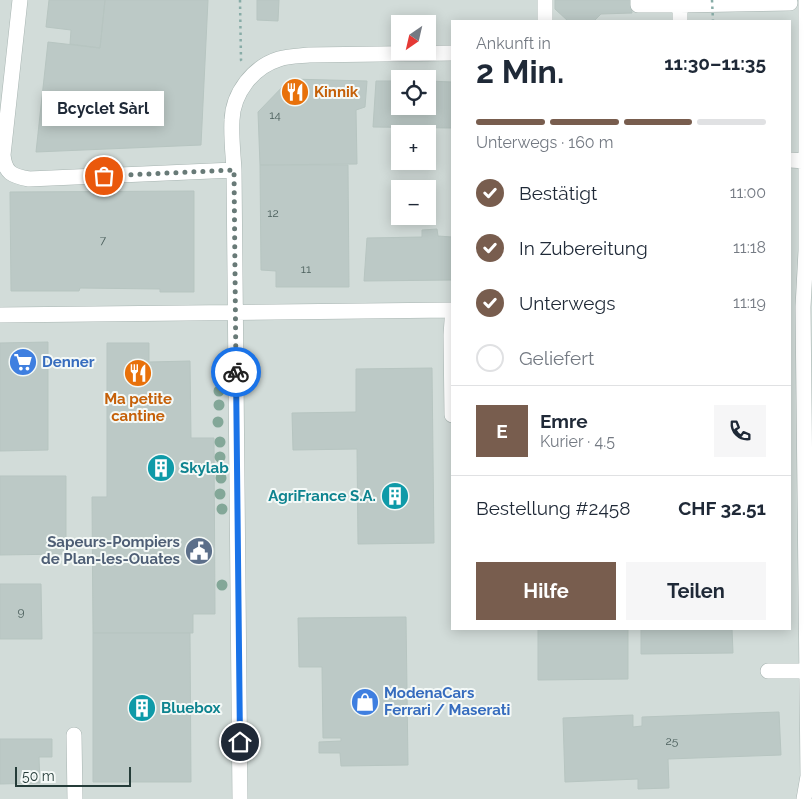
<!DOCTYPE html>
<html lang="de">
<head>
<meta charset="utf-8">
<style>
  body { margin:0; font-family:Raleway,sans-serif; background:#f6f6f7; color:#1f2937; height:100vh; display:flex; flex-direction:column; font-size:19px; white-space:nowrap }
  * { box-sizing:border-box; margin:0 }
  p { font-size:16px; color:#747a83 }
  .icon { flex:none; width:28px; height:28px; fill:none; stroke:currentColor; stroke-width:2; stroke-linecap:round; stroke-linejoin:round }
  .map { position:relative; flex:1; overflow:hidden }
  .details { position:absolute; left:451px; top:20px; width:340px; height:610px; display:flex; flex-direction:column; background:#fff; border-radius:0px; box-shadow:0 2px 12px #0003 }
  .details>* { flex:none }
  .needle { width:32px; rotate:214deg }
  .controls { position:absolute; left:391px; top:15px; display:grid; gap:10px }
  .controls a { display:grid; place-items:center; width:45px; height:45px; border-radius:0px; background:#fff; box-shadow:0 2px 12px #0003; font-size:25px }
  .scale { position:absolute; left:15px; bottom:12px; width:116px; box-sizing:border-box; padding-left:5px; border:2px solid #253c39; border-top:0; font-size:14px; line-height:18px; white-space:nowrap; color:#253c39; -webkit-text-stroke:4px #f4f9f7; paint-order:stroke }
  .pin { position:absolute; display:grid; place-items:center; width:42px; height:42px; color:#fff; margin:-21px; border:2px solid #fff; border-radius:50%; box-shadow:0 1px 5px #0007 }
  .courier { position:absolute; display:grid; place-items:center; width:50px; height:50px; margin:-25px; border:4px solid #1a73e8; border-radius:50%; background:#fff; color:#222; box-shadow:0 1px 6px #0007 }
  .bubble { position:absolute; height:35px; border-radius:0px; background:#fff; box-shadow:0 2px 12px #0003; font-size:16px; font-weight:700; line-height:35px; text-align:center }
  .overview em { font-style:normal; font-weight:700 }
  .overview div { display:flex; flex-direction:column-reverse }
  .overview { display:flex; align-items:center; justify-content:space-between; height:85px; padding:0 25px }
  h1 { font-size:32px; font-weight:700; line-height:38px }
  .bar { display:grid; grid-template-columns:repeat(4,1fr); gap:8px 5px; align-content:center; height:60px; padding:0 25px }
  .bar i { height:6px; border-radius:4px; background:#e0e1e3 }
  .bar .on { background:#785d4e }
  .bar p { grid-column:span 4 }
  .line { display:flex; align-items:center; gap:12px; padding:0 25px; border-top:1px solid #e0e1e3 }
  .line div { flex:1 }
  .round { display:grid; place-items:center; flex:none; width:52px; height:52px; border-radius:0px; background:#f6f6f7 }
  ol { padding:0 25px; list-style:none }
  li { display:flex; align-items:center; gap:15px; height:55px }
  li p { margin-inline-start:auto }
  li .icon { padding:5px; border-radius:50%; background:#785d4e; color:#fff; stroke-width:4 }
  li:last-child { color:#747a83 }
  li i { width:28px; height:28px; border:2px solid #e0e1e3; border-radius:50% }
  .primary-button { display:flex; gap:10px; margin-top:auto; padding:10px 25px }
  .primary-button a { flex:1; height:58px; border-radius:0px; background:#785d4e; color:#fff; font-size:20px; font-weight:700; line-height:58px; text-align:center }
  .primary-button a+a { background:#f6f6f7; color:#1f2937 }
  .map>svg:first-child { display:block }
</style>
</head>
<body>
<div class="map">
<svg width="812" height="799" viewBox="0 0 812 799">
  <rect width="100%" height="100%" fill="#e4ecea"/>
  <path fill="#d2dcd9" fill-rule="evenodd" d="M 0,0 L 812,0 L 812,799 L 0,799 ZM 452,21 L 790,21 L 790,629 L 452,629 ZM 400,24 L 428,24 L 428,51 L 400,51 ZM 400,79 L 428,79 L 428,106 L 400,106 ZM 400,134 L 428,134 L 428,161 L 400,161 ZM 400,189 L 428,189 L 428,216 L 400,216 Z"/>
  <path fill="#bcc9c6" stroke="#b7c5c1" d="M 49,0 L 105,0 L 100,48 L 70,44 L 71,30 L 46,27 Z
    M 105,0 L 208,0 L 201,145 L 36,152 L 48,42 L 100,48 Z
    M 257,0 L 279,0 L 278,21 L 257,20 Z
    M 555,0 L 631,0 L 632,13 L 601,14 L 594,21 L 568,21 L 555,9 Z
    M 290,79 L 367,81 L 365,107 L 356,110 L 357,164 L 260,165 L 258,112 Z
    M 376,81 L 400,81 L 400,106 L 428,106 L 428,81 L 452,82 L 452,128 L 373,127 Z
    M 260,165 L 348,165 L 349,287 L 276,287 L 276,271 L 261,270 Z
    M 194,191 L 194,292 L 160,292 L 160,289 L 80,288 L 79,291 L 11,291 L 10,192 Z
    M 437,229 L 438,236 L 452,237 L 452,280 L 364,281 L 367,238 L 422,237 L 422,230 Z
    M 48,342 L 48,450 L 0,451 L 0,343 Z
    M 107,343 L 149,343 L 149,362 L 190,361 L 191,438 L 214,438 L 215,614 L 193,614 L 193,633 L 93,633 L 92,497 L 107,497 Z
    M 432,368 L 434,543 L 358,544 L 357,449 L 293,450 L 292,413 L 356,412 L 356,369 Z
    M 0,476 L 66,476 L 66,554 L 0,555 Z
    M 0,584 L 41,584 L 42,639 L 0,639 Z
    M 406,617 L 408,765 L 341,766 L 340,753 L 319,753 L 319,742 L 341,741 L 341,738 L 323,738 L 322,667 L 299,667 L 298,618 Z
    M 538,629 L 628,629 L 628,679 L 538,680 Z
    M 641,629 L 732,629 L 733,653 L 641,654 Z
    M 93,633 L 190,633 L 191,782 L 93,782 Z
    M 779,712 L 781,755 L 668,759 L 669,788 L 638,789 L 638,779 L 565,782 L 563,718 L 633,715 L 633,727 L 642,726 L 642,717 Z
    M 0,739 L 52,739 L 52,757 L 39,757 L 40,783 L 0,784 Z"/>
  <g fill="none" stroke-linecap="round" stroke-linejoin="round">
    <defs>
      <path id="minor" d="M 20,0 L 3,155 C 5,173 12,176 29,179 L 234,170
        M 545,0 L 545,21
        M 638,0 L 638,5 L 680,5
        M 680,21 L 680,5 L 790,3
        M 790,160 L 806,161
        M 0,315 L 452,310
        M 452,321 L 451,335 L 452,415
        M 768,671 L 807,671
        M 74,735 L 75,799
        M 240,799 L 234,170 C 233,153 231,136 232,120 C 233,93 253,67 279,59 C 289,56 299,56 309,55 L 452,53
        M 804,799 L 808,776 L 803,307 L 806,251 L 806,0"/>
    </defs>
    <use href="#minor" stroke="#a7b4b1" stroke-width="16"/>
    <path stroke="#88aca7" stroke-width="2.5" stroke-dasharray="2.5 4" stroke-linecap="butt" d="M 240,0 L 241,60 L 244,64"/>
    <use href="#minor" stroke="#fff" stroke-width="15"/>
    <path stroke="#88aca7" stroke-width="2.5" stroke-dasharray="2.5 4" stroke-linecap="butt" d="M 712,0 L 713,21"/>
  </g>
  <g fill="#83a798">
    <circle cx="218" cy="376" r="5.5"/>
    <circle cx="219" cy="391" r="5.5"/>
    <circle cx="219" cy="405" r="5.5"/>
    <circle cx="218" cy="422" r="5.5"/>
    <circle cx="220" cy="442" r="5.5"/>
    <circle cx="220" cy="457" r="5.5"/>
    <circle cx="221" cy="478" r="5.5"/>
    <circle cx="220" cy="494" r="5.5"/>
    <circle cx="222" cy="509" r="5.5"/>
    <circle cx="222" cy="585" r="5.5"/>
  </g>
  <g fill="none" stroke-linecap="round" stroke-linejoin="round">
    <path stroke="#687a77" stroke-width="5" stroke-dasharray="0 9" d="M 104,176 L 234,170 L 236,372"/>
    <path stroke="#1a73e8" stroke-width="6" d="M 236,372 L 240,742"/>
  </g>
  <defs>
    <symbol id="restaurant-disc" viewBox="-11 -11 22 22"><circle r="9.5" fill="#e8710a" stroke="#f4f9f7"/><path d="M-5-6h1v4h1v-4h1v4h1v-4h1v5L-1.5 .5V6h-2V.5L-5-1ZM5-6V6H3V1.5H1.5Q1.5-4 5-6Z" fill="#fff"/></symbol>
    <symbol id="supermarket-disc" viewBox="-11 -11 22 22"><circle r="9.5" fill="#3f7fe0" stroke="#f4f9f7"/><path d="M-6-5.5h2.5l.6 2H6L4.5 2H-2.5L-4.4-4H-6ZM-1.5 3.2a1.3 1.3 0 1 0 .1 0ZM3 3.2a1.3 1.3 0 1 0 .1 0Z" fill="#fff"/></symbol>
    <symbol id="building-disc" viewBox="-11 -11 22 22"><circle r="9.5" fill="#0f9aa8" stroke="#f4f9f7"/><path d="M-4-6H4V6H1V3H-1V6H-4ZM-2.5-4.3h1.7v1.8h-1.7ZM.8-4.3h1.7v1.8H.8ZM-2.5-1h1.7V.8h-1.7ZM.8-1h1.7V.8H.8Z" fill="#fff"/></symbol>
    <symbol id="civic-disc" viewBox="-11 -11 22 22"><circle r="9.5" fill="#5c6f8a" stroke="#f4f9f7"/><path d="M-.6-6.5H3V-4.5H.6V-3L4-1V1h2V6H-6V1h2V-1L-.6-3ZM-1.2 2.5V6h2.4V2.5Z" fill="#fff"/></symbol>
    <symbol id="shop-disc" viewBox="-11 -11 22 22"><circle r="9.5" fill="#3f7fe0" stroke="#f4f9f7"/><path d="M-5-2.5h2.3a2.7 3.5 0 0 1 5.4 0H5L5.5 6h-11ZM-1.5-2.5h3a1.5 2.3 0 0 0-3 0Z" fill="#fff"/></symbol>
  </defs>
  <g fill-rule="evenodd">
    <use href="#restaurant-disc" x="279" y="76" width="32" height="32"/>
    <use href="#supermarket-disc" x="7" y="346" width="32" height="32"/>
    <use href="#restaurant-disc" x="122" y="357" width="32" height="32"/>
    <use href="#building-disc" x="145" y="452" width="32" height="32"/>
    <use href="#building-disc" x="379" y="480" width="32" height="32"/>
    <use href="#civic-disc" x="183" y="535" width="32" height="32"/>
    <use href="#shop-disc" x="349" y="686" width="32" height="32"/>
    <use href="#building-disc" x="126" y="692" width="32" height="32"/>
  </g>
  <g text-anchor="middle" stroke-width="4" stroke-linejoin="round" paint-order="stroke">
    <g font-size="12" fill="#4b5f5c">
      <text x="275" y="119">14</text>
      <text x="273" y="217">12</text>
      <text x="103" y="244">7</text>
      <text x="306" y="273">11</text>
      <text x="21" y="616">9</text>
      <text x="672" y="745">25</text>
    </g>
    <g font-size="15" font-weight="bold" fill="#c56008" stroke="#f4f9f7" text-anchor="start">
      <text x="314" y="97">Kinnik</text>
      <text x="138" y="404" text-anchor="middle">Ma petite<tspan x="138" dy="17">cantine</tspan></text>
    </g>
    <g font-size="15" font-weight="bold" fill="#366cbe" stroke="#f4f9f7" text-anchor="start">
      <text x="42" y="367">Denner</text>
      <text x="384" y="698">ModenaCars<tspan x="384" dy="17">Ferrari / Maserati</tspan></text>
    </g>
    <g font-size="15" font-weight="bold" fill="#0d838f" stroke="#f4f9f7" text-anchor="start">
      <text x="180" y="473">Skylab</text>
      <text x="376" y="501" text-anchor="end">AgriFrance S.A.</text>
      <text x="161" y="713">Bluebox</text>
    </g>
    <g font-size="15" font-weight="bold" fill="#4e5e75" stroke="#f4f9f7" text-anchor="end">
      <text x="180" y="547">Sapeurs-Pompiers<tspan x="180" dy="17">de Plan-les-Ouates</tspan></text>
    </g>
  </g>
</svg>
<div class="controls">
<a><svg class="needle" viewBox="-14 -14 28 28"><path d="M0-13l5 13h-10z" fill="#e53935"/><path d="M0 13l5-13h-10z" fill="#747a83"/></svg></a>
<a><svg class="icon" aria-label="locate" viewBox="0 0 24 24"><circle cx="12" cy="12" r="6"/><path d="M12 2v4M12 18v4M2 12h4M18 12h4"/></svg></a>
<a>+</a>
<a>−</a>
</div>
<div class="scale">50 m</div>
<div class="pin" style="left:104px;top:176px;background:#ea580c"><svg class="icon" aria-label="bag" viewBox="0 0 24 24"><path d="M5 8h14l-1 12H6zM9 8a3 3 0 0 1 6 0"/></svg></div>
<div class="pin" style="left:240px;top:742px;background:#1f2937"><svg class="icon" aria-label="home" viewBox="0 0 24 24"><path d="M3 11l9-7 9 7M6 9v11h12V9"/></svg></div>
<div class="courier" style="left:236px;top:372px"><svg class="icon" aria-label="bike" viewBox="0 0 24 24"><circle cx="6" cy="16" r="4"/><circle cx="18" cy="16" r="4"/><path d="M6 16l4-8h5l3 8M10 8l3 8H6M13 5h3"/></svg></div>
<div class="bubble" style="left:42px;top:91px;width:122px">Bcyclet Sàrl</div>
<section class="details">
<div class="overview"><div><h1>2 Min.</h1><p>Ankunft in</p></div><em>11:30–11:35</em></div>
<div class="bar"><i class="on"></i><i class="on"></i><i class="on"></i><i></i><p>Unterwegs · 160 m</p></div>
<ol>
<li><svg class="icon" aria-label="check" viewBox="0 0 24 24"><path d="M5 12l5 5 9-10"/></svg>Bestätigt<p>11:00</p></li>
<li><svg class="icon" aria-label="check" viewBox="0 0 24 24"><path d="M5 12l5 5 9-10"/></svg>In Zubereitung<p>11:18</p></li>
<li><svg class="icon" aria-label="check" viewBox="0 0 24 24"><path d="M5 12l5 5 9-10"/></svg>Unterwegs<p>11:19</p></li>
<li><i></i>Geliefert</li>
</ol>
<div class="line" style="height:90px"><b class="round" style="background:#785d4e;color:#fff">E</b><div><b>Emre</b><p>Kurier · 4.5</p></div><a class="round"><svg class="icon" aria-label="phone" viewBox="0 0 24 24"><path d="M5 4h4l2 5-3 2q2 4 5 5l2-3 5 2v4C11 20 4 13 5 4z"/></svg></a></div>
<div class="line" style="height:65px"><div>Bestellung #2458</div><b>CHF 32.51</b></div>
<div class="primary-button"><a>Hilfe</a><a>Teilen</a></div>
</section>
</div>
</body>
</html>
